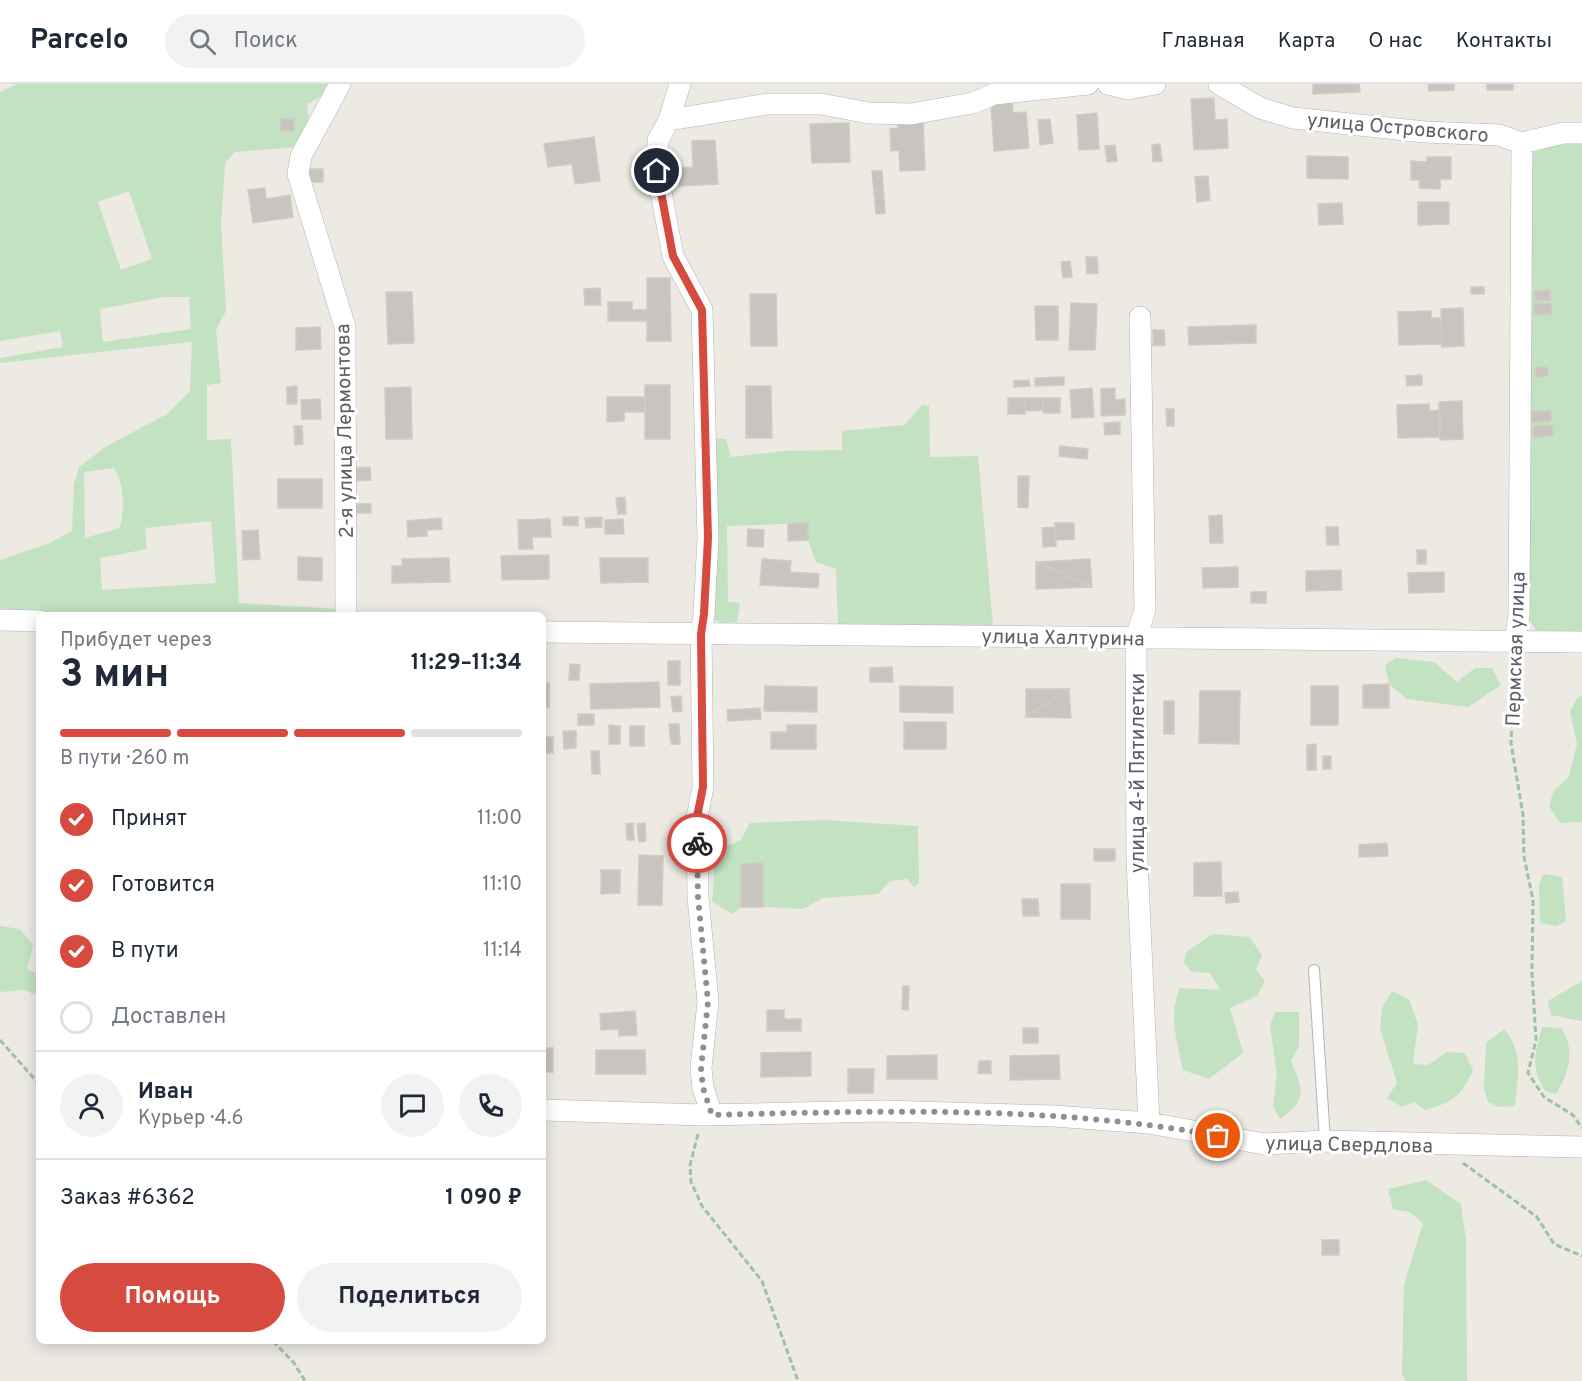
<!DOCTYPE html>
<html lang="ru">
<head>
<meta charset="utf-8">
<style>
  body { margin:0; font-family:Overpass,sans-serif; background:#f2f2f3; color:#1f2937; height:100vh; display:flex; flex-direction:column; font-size:22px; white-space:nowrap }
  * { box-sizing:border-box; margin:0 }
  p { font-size:20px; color:#747a83 }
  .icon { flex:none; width:33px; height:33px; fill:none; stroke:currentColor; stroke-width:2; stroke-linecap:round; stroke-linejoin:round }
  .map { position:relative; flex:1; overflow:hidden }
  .drawer { position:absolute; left:36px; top:528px; width:510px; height:732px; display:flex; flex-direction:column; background:#fff; border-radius:9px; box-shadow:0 3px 15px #0003 }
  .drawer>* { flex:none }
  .pin { position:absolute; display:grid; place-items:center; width:51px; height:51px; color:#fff; margin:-26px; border:3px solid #fff; border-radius:50%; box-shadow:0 2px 6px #0007 }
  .courier { position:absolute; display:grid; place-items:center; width:60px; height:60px; margin:-30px; border:4px solid #d64a3f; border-radius:50%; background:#fff; color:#222; box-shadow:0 2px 8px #0007 }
  .summary em { font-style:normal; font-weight:700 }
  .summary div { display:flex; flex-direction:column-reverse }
  .summary { display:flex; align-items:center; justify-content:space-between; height:102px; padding:0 24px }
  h1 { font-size:39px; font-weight:700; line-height:45px }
  .bar { display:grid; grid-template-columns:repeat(4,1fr); gap:9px 6px; align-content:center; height:72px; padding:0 24px }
  .bar i { height:8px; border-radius:4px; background:#e0e1e3 }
  .bar .on { background:#d64a3f }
  .bar p { grid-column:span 4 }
  .line { display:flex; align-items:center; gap:15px; padding:0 24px; border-top:2px solid #e0e1e3 }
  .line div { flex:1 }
  .round { display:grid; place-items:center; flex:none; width:63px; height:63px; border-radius:32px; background:#f2f2f3 }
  ol { padding:0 24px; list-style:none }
  li { display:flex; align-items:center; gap:18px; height:66px }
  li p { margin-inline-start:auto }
  li .icon { padding:6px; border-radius:50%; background:#d64a3f; color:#fff; stroke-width:4 }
  li:last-child { color:#747a83 }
  li i { width:33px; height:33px; border:3px solid #e0e1e3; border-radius:50% }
  .action { display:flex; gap:12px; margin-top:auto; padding:12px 24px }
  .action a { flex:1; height:69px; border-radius:36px; background:#d64a3f; color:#fff; font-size:24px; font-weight:700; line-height:69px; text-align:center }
  .action a+a { background:#f2f2f3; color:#1f2937 }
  header { display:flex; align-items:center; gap:36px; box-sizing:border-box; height:84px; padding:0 30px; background:#fff; border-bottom:2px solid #e0e1e3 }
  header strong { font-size:28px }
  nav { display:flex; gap:33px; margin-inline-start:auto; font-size:21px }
  .search { width:420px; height:54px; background:#f2f2f3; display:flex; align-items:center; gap:15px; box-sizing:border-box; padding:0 21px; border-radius:33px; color:#747a83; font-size:22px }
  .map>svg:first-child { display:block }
</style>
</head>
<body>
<header>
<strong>Parcelo</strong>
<div class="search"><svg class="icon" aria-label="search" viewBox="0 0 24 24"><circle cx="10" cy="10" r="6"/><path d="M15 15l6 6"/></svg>Поиск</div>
<nav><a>Главная</a><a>Карта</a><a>О нас</a><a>Контакты</a></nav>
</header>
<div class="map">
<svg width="1582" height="1297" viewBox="0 0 1582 1297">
  <rect width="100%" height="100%" fill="#eceae3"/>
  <path fill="#c2e2c2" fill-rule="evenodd" d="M 17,0 L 335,0 L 324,11 L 307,20 L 309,38 L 298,63 L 235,68 L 225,79 L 221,140 L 226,227 L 216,246 L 221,299 L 207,301 L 207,356 L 231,355 L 239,519 L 341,525 L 336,531 L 0,528 L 0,476 L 50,459 L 72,447 L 74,400 L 79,383 L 107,362 L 167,330 L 190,307 L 192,258 L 0,279 L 0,274 L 63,263 L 60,247 L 0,257 L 0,8 ZM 129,107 L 152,175 L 121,186 L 98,118 ZM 164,213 L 189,213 L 191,245 L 103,258 L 100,225 ZM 114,384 C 125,400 124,425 120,444 L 85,454 L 84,388 ZM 211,437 L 216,499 L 102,506 L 100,474 L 147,465 L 145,444 Z
    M 1582,55 L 1582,549 L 1548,549 L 1536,546 L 1527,532 L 1531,70 L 1564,56 Z
    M 922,321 L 929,322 L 930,373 L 978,372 L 993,542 L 838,542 L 836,485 L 816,478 L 808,456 L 808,439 L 727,442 L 728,518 L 740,519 L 737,538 L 722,539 L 709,534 L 710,354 L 726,355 L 731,373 L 784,367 L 842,366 L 842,347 L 904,341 Z
    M 1396,574 L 1434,578 L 1457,598 L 1475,584 L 1492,584 L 1501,601 L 1468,623 L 1407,615 L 1389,600 L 1385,581 Z
    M 1582,612 L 1582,738 L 1560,739 L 1549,722 L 1554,706 L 1569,693 L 1577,660 L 1570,627 L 1578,613 Z
    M 824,736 L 918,742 L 919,799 L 914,803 L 907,795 L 890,797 L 878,810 L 823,814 L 803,825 L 763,823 L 763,780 L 741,780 L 741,823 L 733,830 L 712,818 L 716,767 L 741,756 L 750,739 Z
    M 1543,790 L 1562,793 L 1566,837 L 1556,842 L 1540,839 L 1539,801 Z
    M 0,842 L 20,845 L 33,861 L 27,885 L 39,890 L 39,912 L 24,906 L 0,908 Z
    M 1213,850 L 1250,853 L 1262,872 L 1256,885 L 1265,897 L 1257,912 L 1230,924 L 1243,969 L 1209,995 L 1183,986 C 1177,957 1168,932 1180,904 L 1220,906 L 1210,889 L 1192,888 L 1184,879 L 1186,868 Z
    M 1582,897 L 1582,937 L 1551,931 L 1548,917 Z
    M 1392,907 L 1409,915 L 1418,941 L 1413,980 L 1428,981 L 1447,968 L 1465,969 L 1473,986 C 1461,1012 1454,1018 1425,1026 L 1414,1018 L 1402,1023 L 1387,1014 L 1397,999 L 1380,945 L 1382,923 Z
    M 1275,928 L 1299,928 L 1299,962 L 1291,977 C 1303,1006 1308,1015 1280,1035 L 1273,1022 L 1277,990 L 1270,942 Z
    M 1542,943 L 1561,944 C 1576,966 1569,989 1556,1010 L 1545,1007 C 1530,981 1535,971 1542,943 Z
    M 1504,945 C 1524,968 1518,993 1515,1022 L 1499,1023 L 1488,1018 L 1484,1005 L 1486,959 Z
    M 1426,1096 L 1461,1120 L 1466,1156 L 1467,1297 L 1406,1297 L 1402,1290 L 1404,1200 L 1423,1139 L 1410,1128 L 1393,1125 L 1388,1105 Z"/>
  <path fill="#c8c5c0" stroke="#d0ccc2" stroke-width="1.5" d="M 1313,0 L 1359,0 L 1360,8 L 1313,10 Z
    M 1428,0 L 1454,0 L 1454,6 L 1429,7 Z
    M 1487,0 L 1513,0 L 1513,6 L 1487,6 Z
    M 1214,14 L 1215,36 L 1227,35 L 1228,64 L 1194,66 L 1191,15 Z
    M 1012,17 L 1013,29 L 1026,28 L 1029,64 L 994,67 L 991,19 Z
    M 1097,29 L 1099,65 L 1079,66 L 1077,31 Z
    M 280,35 L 294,35 L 294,47 L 281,47 Z
    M 923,35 L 925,86 L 900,87 L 899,66 L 891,67 L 890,45 L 898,44 L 898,36 Z
    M 1050,35 L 1053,59 L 1040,61 L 1038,36 Z
    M 849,39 L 850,78 L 812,79 L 810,40 Z
    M 594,53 L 600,97 L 575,100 L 572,80 L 548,83 L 544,60 Z
    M 715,56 L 718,100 L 679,102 L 678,84 L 693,83 L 692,57 Z
    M 1160,60 L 1162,77 L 1153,78 L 1152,61 Z
    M 1115,61 L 1117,77 L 1107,78 L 1105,62 Z
    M 1307,72 L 1348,73 L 1348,95 L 1307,94 Z
    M 1427,73 L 1451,73 L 1451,95 L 1440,95 L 1440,105 L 1419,104 L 1420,96 L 1411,96 L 1411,77 L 1427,78 Z
    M 308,85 L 323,85 L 323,98 L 308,98 Z
    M 872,87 L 882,87 L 885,129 L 876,130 Z
    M 1208,92 L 1210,116 L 1197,118 L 1195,93 Z
    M 265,104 L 266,115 L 290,111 L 293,133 L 253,139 L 248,106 Z
    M 1418,118 L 1449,118 L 1449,140 L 1418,141 Z
    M 1342,119 L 1343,140 L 1319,141 L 1318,120 Z
    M 1086,173 L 1097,173 L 1098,189 L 1087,190 Z
    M 1070,177 L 1072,193 L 1063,194 L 1061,178 Z
    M 647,194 L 670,194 L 671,257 L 647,257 L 647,237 L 608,237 L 608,218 L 632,218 L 632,226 L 647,226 Z
    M 1471,203 L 1484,203 L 1484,210 L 1471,210 Z
    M 600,204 L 601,221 L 585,221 L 584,205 Z
    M 1550,206 L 1551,216 L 1535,217 L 1534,207 Z
    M 386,208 L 412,208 L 414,259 L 388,260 Z
    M 750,210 L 776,210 L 777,262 L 751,262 Z
    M 1071,219 L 1097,220 L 1095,266 L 1069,266 Z
    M 1534,219 L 1551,220 L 1551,230 L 1534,230 Z
    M 1035,222 L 1058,222 L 1058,256 L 1036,256 Z
    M 1463,224 L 1464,262 L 1442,263 L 1441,225 Z
    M 1431,227 L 1431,234 L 1441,234 L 1442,260 L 1399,261 L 1398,228 Z
    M 1256,241 L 1256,259 L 1189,261 L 1188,243 Z
    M 320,243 L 321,265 L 296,266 L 296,244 Z
    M 1153,246 L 1164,246 L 1165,261 L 1153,262 Z
    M 1547,283 L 1548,292 L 1535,293 L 1535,284 Z
    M 1422,291 L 1422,301 L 1407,302 L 1406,292 Z
    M 1064,293 L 1064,301 L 1035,302 L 1035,294 Z
    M 1029,296 L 1030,302 L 1014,303 L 1014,297 Z
    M 645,301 L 670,301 L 670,355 L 645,355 Z
    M 297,302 L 297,320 L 287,320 L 287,303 Z
    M 746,302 L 771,302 L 772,354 L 746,354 Z
    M 411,303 L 412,355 L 386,355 L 385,304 Z
    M 1092,304 L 1094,333 L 1072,334 L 1070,306 Z
    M 1115,304 L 1115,316 L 1125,315 L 1125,331 L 1101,332 L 1101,305 Z
    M 607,313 L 645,313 L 645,328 L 624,328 L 624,337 L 607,338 Z
    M 1008,314 L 1025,314 L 1025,330 L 1008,330 Z
    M 1025,314 L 1043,314 L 1043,326 L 1025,327 Z
    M 1043,314 L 1060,314 L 1060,329 L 1043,329 Z
    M 320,315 L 321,335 L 302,335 L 301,316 Z
    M 1462,317 L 1463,355 L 1440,356 L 1439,318 Z
    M 1429,320 L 1430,327 L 1440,326 L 1440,353 L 1398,354 L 1397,321 Z
    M 1166,325 L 1174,325 L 1174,342 L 1167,342 Z
    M 1532,327 L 1551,327 L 1551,337 L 1532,338 Z
    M 1120,338 L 1120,350 L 1105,351 L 1104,339 Z
    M 294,342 L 302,342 L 303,360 L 295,361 Z
    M 1533,342 L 1553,342 L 1553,352 L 1533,353 Z
    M 1060,362 L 1088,365 L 1087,375 L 1059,372 Z
    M 370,383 L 371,396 L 356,397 L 355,384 Z
    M 1018,392 L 1029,392 L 1028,424 L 1018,423 Z
    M 278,395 L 322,395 L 322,424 L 278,424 Z
    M 625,413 L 626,430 L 618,430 L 616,414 Z
    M 355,420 L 371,420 L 371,429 L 355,429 Z
    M 1222,431 L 1223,459 L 1210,459 L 1209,432 Z
    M 563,433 L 578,433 L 578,442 L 563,441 Z
    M 602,433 L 602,443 L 586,444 L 585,434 Z
    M 441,434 L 442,445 L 427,446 L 427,452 L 408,453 L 407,437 Z
    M 550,435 L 551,453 L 532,453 L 533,465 L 519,465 L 518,436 Z
    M 623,435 L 624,450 L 605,450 L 605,436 Z
    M 808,439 L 808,456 L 788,457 L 788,440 Z
    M 1055,439 L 1074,439 L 1074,455 L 1056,456 Z
    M 1055,443 L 1056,462 L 1043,463 L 1042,444 Z
    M 1326,443 L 1338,443 L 1339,461 L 1327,461 Z
    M 748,445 L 764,446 L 763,463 L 747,462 Z
    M 258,446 L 260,475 L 243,476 L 242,447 Z
    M 1417,466 L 1426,466 L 1426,480 L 1417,480 Z
    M 549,471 L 549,495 L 502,496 L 501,472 Z
    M 298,473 L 322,474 L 322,497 L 298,496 Z
    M 449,474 L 450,498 L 392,499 L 392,482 L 402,482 L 402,475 Z
    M 600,474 L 648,474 L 648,498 L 601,499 Z
    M 762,475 L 791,477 L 790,488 L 819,490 L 818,504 L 760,501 Z
    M 1090,475 L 1092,503 L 1036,478 Z
    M 1036,478 L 1092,503 L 1036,505 Z
    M 1238,483 L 1238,503 L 1203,504 L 1202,484 Z
    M 1341,486 L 1342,506 L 1306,507 L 1306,487 Z
    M 1444,488 L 1444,508 L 1409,509 L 1408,489 Z
    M 1251,508 L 1266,508 L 1266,519 L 1251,519 Z
    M 668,577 L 680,577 L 680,601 L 668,601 Z
    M 570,580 L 580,581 L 579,596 L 569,596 Z
    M 892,583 L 893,598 L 870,598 L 870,584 Z
    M 659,598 L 660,623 L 591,625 L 590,600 Z
    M 549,599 L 549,623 L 543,623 L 543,600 Z
    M 1389,600 L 1389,624 L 1363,624 L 1363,601 Z
    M 765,602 L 817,603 L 817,628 L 764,627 Z
    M 900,602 L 953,603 L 953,629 L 900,628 Z
    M 1311,602 L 1338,602 L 1338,641 L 1311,641 Z
    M 1026,605 L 1069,605 L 1026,633 Z
    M 1069,605 L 1071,634 L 1026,633 Z
    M 1200,607 L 1240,607 L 1239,660 L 1199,659 Z
    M 681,612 L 682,627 L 673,628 L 671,613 Z
    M 1164,617 L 1174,617 L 1174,650 L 1164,650 Z
    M 760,624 L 761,635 L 728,637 L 727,626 Z
    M 578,630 L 594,630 L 594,641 L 578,641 Z
    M 904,638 L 946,638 L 946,665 L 904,665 Z
    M 669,640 L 679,640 L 680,660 L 671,660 Z
    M 609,641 L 620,642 L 620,660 L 609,660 Z
    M 787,641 L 816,641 L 816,665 L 771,665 L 771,648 L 787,648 Z
    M 630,642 L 644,642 L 644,662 L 630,662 Z
    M 563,647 L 576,647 L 576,664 L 564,665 Z
    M 543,653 L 553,653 L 553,669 L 543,669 Z
    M 1316,660 L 1316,686 L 1307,686 L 1307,661 Z
    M 591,667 L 599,667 L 600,690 L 592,690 Z
    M 1323,672 L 1331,672 L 1331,685 L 1323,685 Z
    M 633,739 L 634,756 L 627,756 L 626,740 Z
    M 645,739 L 646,757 L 639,758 L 637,740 Z
    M 1387,759 L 1388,772 L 1359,773 L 1359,761 Z
    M 1094,765 L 1115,765 L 1115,777 L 1094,777 Z
    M 639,771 L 663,772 L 662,821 L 638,821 Z
    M 1221,778 L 1222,812 L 1194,812 L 1194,779 Z
    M 763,779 L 763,823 L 741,823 L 741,780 Z
    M 601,786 L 620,786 L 620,809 L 601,810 Z
    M 1061,800 L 1090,800 L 1090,835 L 1061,835 Z
    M 1238,808 L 1239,818 L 1226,819 L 1225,809 Z
    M 1022,815 L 1038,815 L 1039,832 L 1023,832 Z
    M 903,902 L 909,902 L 908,926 L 902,925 Z
    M 767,926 L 784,926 L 784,935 L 801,935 L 801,947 L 767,947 Z
    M 635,927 L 637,951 L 619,952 L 618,945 L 601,946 L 600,930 Z
    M 1023,944 L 1038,944 L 1038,959 L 1023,959 Z
    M 543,964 L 553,964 L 553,988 L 543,988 Z
    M 596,966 L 645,966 L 646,990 L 596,990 Z
    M 811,968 L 811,992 L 761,993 L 761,969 Z
    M 937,971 L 937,995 L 887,995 L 887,972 Z
    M 1059,971 L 1060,995 L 1010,996 L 1010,972 Z
    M 979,977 L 991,977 L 991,990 L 978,989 Z
    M 848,985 L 874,985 L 873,1009 L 848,1009 Z
    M 1322,1156 L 1339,1156 L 1339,1171 L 1322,1171 Z"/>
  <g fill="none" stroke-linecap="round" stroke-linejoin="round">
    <defs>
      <path id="service" d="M 1314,886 L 1325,1057"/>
      <path id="minor" d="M 340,0 L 301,72 L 298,90 L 345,243 L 346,531
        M 680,0 L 669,36 L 658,56 L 657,87 L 673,172 L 702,226 L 708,454 L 704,530 L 701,550 L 703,703 L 697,733 L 698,813 L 708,918 L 701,984 L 703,1004 L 712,1031
        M 1108,0 L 1128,5 L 1155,0
        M 1219,0 L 1260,24 L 1293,34 L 1425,48 L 1499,51 L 1522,59 L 1563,49 L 1582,49
        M 669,36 L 768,20 L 821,20 L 869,29 L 911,30 L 973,19 L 994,10 L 1088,0
        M 1140,233 L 1145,526 L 1136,554 L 1137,775 L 1149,1039
        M 0,536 L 39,537
        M 543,548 L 1582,558
        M 1515,557 L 1519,531 L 1522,59
        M 543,1026 L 703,1031 L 884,1027 L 1054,1032 L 1149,1039 L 1264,1060 L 1325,1057 L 1582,1063"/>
    </defs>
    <use href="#service" stroke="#b1b4b7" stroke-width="12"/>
    <use href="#minor" stroke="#b1b4b7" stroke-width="22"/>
    <path stroke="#9cc2a7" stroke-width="3" stroke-dasharray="6 3" stroke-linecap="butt" d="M 1515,575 L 1511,659 L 1523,731 L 1524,773 L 1533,816 L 1532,888 L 1536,956 L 1528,989 L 1544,1013 L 1573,1031 L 1582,1044
      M 0,956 L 39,1000
      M 698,1050 L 690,1081 L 691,1098 L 702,1122 L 762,1197 L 798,1297
      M 1463,1079 L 1537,1133 L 1554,1160 L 1582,1172
      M 273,1257 L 294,1279 L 305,1297"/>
    <use href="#service" stroke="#fff" stroke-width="10"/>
    <use href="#minor" stroke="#fff" stroke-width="21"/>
  </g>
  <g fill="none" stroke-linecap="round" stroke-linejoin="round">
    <path stroke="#8e908f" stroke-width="6" stroke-dasharray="0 10.8" d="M 697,759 L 698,813 L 708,918 L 701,984 L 703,1004 L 712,1031 C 881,1027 1051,1021 1218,1052"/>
    <path stroke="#d64a3f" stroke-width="8" d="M 657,87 L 673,172 L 702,226 L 708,454 L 704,530 L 701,550 L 703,703 L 697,733 L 697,759"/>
  </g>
  <g text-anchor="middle" stroke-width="6" stroke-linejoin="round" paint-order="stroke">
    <g font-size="20" fill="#5b5f62" stroke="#fff">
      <text transform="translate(1398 43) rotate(5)" y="7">улица Островского</text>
      <text transform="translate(344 347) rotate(-91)" y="7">2-я улица Лермонтова</text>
      <text transform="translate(1063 553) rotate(1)" y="7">улица Халтурина</text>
      <text transform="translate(1515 565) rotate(-88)" y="7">Пермская улица</text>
      <text transform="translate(1137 689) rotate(-90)" y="7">улица 4-й Пятилетки</text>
      <text transform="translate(1349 1060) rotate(1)" y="7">улица Свердлова</text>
    </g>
  </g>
</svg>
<div class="pin" style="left:1218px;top:1052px;background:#ea580c"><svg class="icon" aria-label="bag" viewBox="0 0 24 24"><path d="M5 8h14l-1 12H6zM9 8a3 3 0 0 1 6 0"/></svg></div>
<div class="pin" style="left:657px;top:87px;background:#1f2937"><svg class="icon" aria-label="home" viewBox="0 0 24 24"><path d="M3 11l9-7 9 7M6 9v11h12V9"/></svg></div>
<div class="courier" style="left:697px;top:759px"><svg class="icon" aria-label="bike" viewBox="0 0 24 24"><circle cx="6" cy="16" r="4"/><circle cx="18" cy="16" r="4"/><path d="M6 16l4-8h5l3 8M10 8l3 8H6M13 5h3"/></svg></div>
<section class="drawer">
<div class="summary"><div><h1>3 мин</h1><p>Прибудет через</p></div><em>11:29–11:34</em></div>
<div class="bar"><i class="on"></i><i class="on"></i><i class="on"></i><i></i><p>В пути · 260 m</p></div>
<ol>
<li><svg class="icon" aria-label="check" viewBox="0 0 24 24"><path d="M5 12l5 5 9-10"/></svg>Принят<p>11:00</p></li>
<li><svg class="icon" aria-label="check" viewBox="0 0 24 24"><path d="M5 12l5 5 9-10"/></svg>Готовится<p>11:10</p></li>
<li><svg class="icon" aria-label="check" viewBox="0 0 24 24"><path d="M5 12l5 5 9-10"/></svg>В пути<p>11:14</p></li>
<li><i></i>Доставлен</li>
</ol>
<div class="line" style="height:108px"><a class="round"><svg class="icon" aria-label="person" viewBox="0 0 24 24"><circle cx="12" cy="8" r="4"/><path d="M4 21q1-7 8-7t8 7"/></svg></a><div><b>Иван</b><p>Курьер · 4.6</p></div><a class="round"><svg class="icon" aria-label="chat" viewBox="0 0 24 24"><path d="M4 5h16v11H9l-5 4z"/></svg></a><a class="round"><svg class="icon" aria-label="phone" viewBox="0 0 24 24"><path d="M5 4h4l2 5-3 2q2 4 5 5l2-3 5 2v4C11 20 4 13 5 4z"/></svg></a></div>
<div class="line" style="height:78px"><div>Заказ #6362</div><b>1 090 ₽</b></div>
<div class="action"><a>Помощь</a><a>Поделиться</a></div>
</section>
</div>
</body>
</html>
